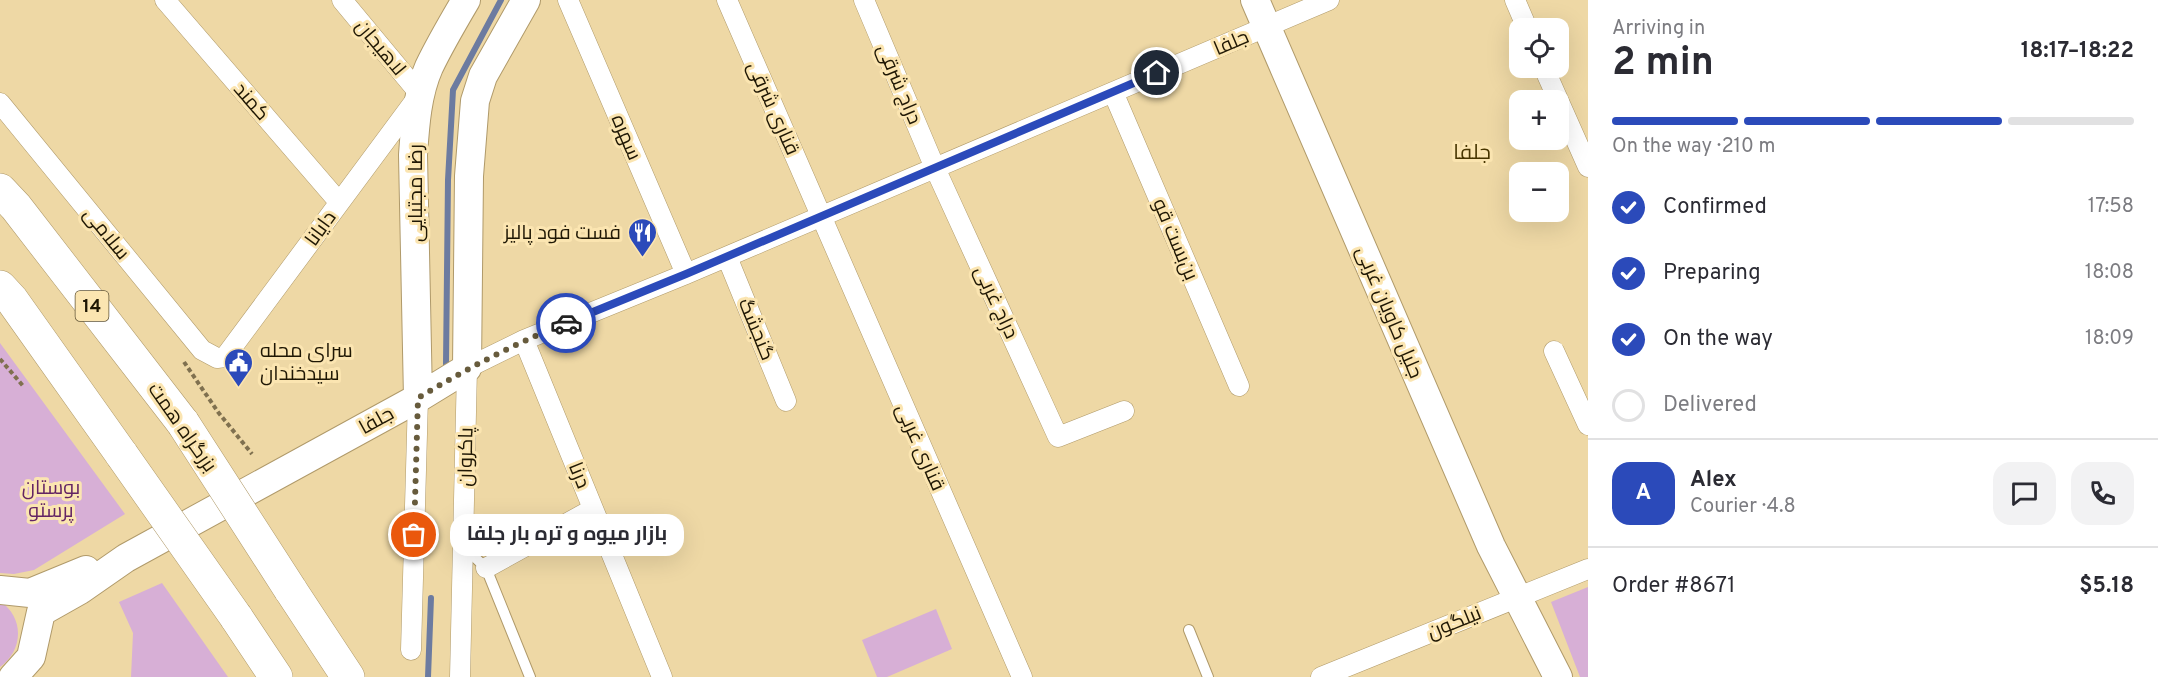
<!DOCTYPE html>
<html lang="en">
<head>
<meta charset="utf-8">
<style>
  body { margin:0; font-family:Overpass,Cairo,sans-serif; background:#f2f2f3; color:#2b2b33; height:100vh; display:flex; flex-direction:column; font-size:22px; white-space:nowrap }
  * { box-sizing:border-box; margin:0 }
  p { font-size:20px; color:#7c7c81 }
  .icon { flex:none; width:33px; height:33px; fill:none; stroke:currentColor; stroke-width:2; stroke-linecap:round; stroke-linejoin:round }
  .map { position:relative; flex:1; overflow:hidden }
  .panel { display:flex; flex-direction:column; background:#fff; width:570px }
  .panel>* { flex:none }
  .buttons { position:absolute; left:1509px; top:18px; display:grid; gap:12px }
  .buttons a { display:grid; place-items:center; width:60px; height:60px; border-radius:12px; background:#fff; box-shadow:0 6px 24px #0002; font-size:30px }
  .pin { position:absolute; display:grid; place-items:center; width:51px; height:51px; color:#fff; margin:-26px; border:3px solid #fff; border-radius:50%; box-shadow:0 2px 6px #0007 }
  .courier { position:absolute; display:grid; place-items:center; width:60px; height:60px; margin:-30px; border:4px solid #2b4aba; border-radius:50%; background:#fff; color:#222; box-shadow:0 2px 8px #0007 }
  .bubble { position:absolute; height:42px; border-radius:18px; background:#fff; box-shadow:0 6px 24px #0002; font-size:20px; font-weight:700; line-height:42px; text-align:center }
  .overview em { font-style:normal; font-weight:700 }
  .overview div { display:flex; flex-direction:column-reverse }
  .overview { display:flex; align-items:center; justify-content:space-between; height:102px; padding:0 24px }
  h1 { font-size:39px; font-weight:700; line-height:45px }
  .bar { display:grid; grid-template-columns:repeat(4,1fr); gap:9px 6px; align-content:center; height:72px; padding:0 24px }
  .bar i { height:8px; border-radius:4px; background:#e1e1e2 }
  .bar .current { background:#2b4aba }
  .bar p { grid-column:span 4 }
  .line { display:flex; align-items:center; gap:15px; padding:0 24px; border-top:2px solid #e1e1e2 }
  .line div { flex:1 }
  .round { display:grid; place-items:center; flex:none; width:63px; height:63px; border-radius:18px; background:#f2f2f3 }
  ol { padding:0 24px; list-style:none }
  li { display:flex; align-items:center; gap:18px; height:66px }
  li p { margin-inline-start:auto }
  li .icon { padding:6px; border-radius:50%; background:#2b4aba; color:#fff; stroke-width:4 }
  li:last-child { color:#7c7c81 }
  li i { width:33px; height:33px; border:3px solid #e1e1e2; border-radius:50% }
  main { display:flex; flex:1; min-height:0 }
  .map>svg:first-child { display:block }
</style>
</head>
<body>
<main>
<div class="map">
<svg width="1588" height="677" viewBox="0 0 1588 677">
  <rect width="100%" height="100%" fill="#eed8a5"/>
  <path fill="#d7afd6" d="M 0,343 L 125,514 L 34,570 L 14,574 L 0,573 Z
    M 162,583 L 228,677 L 131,677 L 133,633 L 119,602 Z
    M 1588,587 L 1588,677 L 1580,677 L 1551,602 Z
    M 0,601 C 25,618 23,651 0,667 Z
    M 936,609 L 952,649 L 887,677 L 877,677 L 862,640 Z"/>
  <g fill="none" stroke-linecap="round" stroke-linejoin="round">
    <path stroke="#6c7ba0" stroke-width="6" d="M 446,364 L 448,180 L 453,90 L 501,0
      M 428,677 L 431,598"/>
    <defs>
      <path id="lane" d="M 464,547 L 486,568 L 530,677
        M 1189,630 L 1208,677"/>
      <path id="street" d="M 165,0 L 339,202
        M 568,0 L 686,274
        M 727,0 L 1022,677
        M 864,0 L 935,168 L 1058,437 L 1124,411
        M 1515,0 L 1527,28
        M 1544,68 L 1588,167
        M 1113,92 L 1239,386
        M 0,103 L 202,350 L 217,358 L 225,357 L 420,94 L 342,0
        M 727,257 L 786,401
        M 524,340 L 662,677
        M 1554,351 L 1588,425
        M 486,568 L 593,509
        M 411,650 L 418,398
        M 460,677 L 467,368 L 524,340 L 686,274 L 1329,0
        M 1321,677 L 1588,569"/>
      <path id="secondary" d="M 1255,0 L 1491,546 L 1558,677
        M 418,398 L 413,155 C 415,126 417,94 429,67 C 440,44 453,22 466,0
        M 0,590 L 30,593 L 86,570
        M 13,677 L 31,657 L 41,612 L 80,590 L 126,558 L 418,398 L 467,368 L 469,176 L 475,101 L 483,76 L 526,0"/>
      <path id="highway" d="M 0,190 L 16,207 L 183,423
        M 0,287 L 12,300 L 122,455
        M 290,589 L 348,677
        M 236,617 L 276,677"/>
    </defs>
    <use href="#lane" stroke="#b09a6a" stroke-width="12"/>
    <use href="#street" stroke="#b09a6a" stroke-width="21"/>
    <use href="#secondary" stroke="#b09a6a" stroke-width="30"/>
    <use href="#highway" stroke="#b09a6a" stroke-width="34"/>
    <path stroke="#7f704f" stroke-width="4" stroke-dasharray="4.5 3" stroke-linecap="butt" d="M 0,359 L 24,387
      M 184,362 L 218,412 L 252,454"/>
    <use href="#lane" stroke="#fff" stroke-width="10"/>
    <use href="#street" stroke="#fff" stroke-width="20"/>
    <use href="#secondary" stroke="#fff" stroke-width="28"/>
    <use href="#highway" stroke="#fff" stroke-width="33"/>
    <defs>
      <path id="highway-bridge" d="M 183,423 L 290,589
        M 122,455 L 236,617"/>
    </defs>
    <use href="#highway-bridge" stroke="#b09a6a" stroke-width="34" stroke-linecap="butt"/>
    <use href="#highway-bridge" stroke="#fff" stroke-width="33"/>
  </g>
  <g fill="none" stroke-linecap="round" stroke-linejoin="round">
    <path stroke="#675b3c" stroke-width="6" stroke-dasharray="0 10.8" d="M 414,535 L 418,398 C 466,369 514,344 566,323"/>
    <path stroke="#2b4aba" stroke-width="8" d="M 566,323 L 686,274 L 1157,73"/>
  </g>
  <defs>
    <symbol id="restaurant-pin" viewBox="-11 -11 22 30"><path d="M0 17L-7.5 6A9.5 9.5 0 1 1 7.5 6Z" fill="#2b4aba" stroke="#fbe5b1"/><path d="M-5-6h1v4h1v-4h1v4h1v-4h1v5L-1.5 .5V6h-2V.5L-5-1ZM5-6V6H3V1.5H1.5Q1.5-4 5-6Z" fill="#fff"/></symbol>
    <symbol id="civic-pin" viewBox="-11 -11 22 30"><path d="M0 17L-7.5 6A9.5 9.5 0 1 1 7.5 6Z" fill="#2b4aba" stroke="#fbe5b1"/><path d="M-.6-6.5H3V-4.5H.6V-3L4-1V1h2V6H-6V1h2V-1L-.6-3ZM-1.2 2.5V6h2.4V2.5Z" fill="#fff"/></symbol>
  </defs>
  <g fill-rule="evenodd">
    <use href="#restaurant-pin" x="626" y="216" width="33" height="45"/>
    <use href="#civic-pin" x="222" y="346" width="33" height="45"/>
  </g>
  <g text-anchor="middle" stroke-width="6" stroke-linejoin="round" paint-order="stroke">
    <rect fill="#fbe5b1" stroke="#615538" stroke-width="1.5" x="75.5" y="291" width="33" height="30" rx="4.5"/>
    <g font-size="18" font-weight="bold" fill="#1f1704">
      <text x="92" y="312">14</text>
    </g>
    <g font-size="20" fill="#1f1704" stroke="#fbe5b1">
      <text transform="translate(1231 42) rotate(-23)" y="7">جلفا</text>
      <text transform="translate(381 47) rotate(50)" y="7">لاهیجان</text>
      <text transform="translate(900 84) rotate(67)" y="7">دراج شرقی</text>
      <text transform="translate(252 101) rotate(49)" y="7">کمند</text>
      <text transform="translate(774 108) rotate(66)" y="7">قناری شرقی</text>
      <text transform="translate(627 137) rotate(67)" y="7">سهره</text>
      <text transform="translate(415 193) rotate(-90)" y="7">رضا مجتبایی</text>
      <text transform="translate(320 228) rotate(-54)" y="7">دایانا</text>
      <text transform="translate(107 233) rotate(51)" y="7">سلامی</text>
      <text transform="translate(1176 239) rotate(67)" y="7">بن‌بست قو</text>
      <text transform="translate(997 302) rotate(65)" y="7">دراج غربی</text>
      <text transform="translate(1390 312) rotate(67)" y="7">جلیل کاویان غربی</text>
      <text transform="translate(757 329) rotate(68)" y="7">گنجشگ</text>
      <text transform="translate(376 420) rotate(-29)" y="7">جلفا</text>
      <text transform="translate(183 427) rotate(55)" y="7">بزرگراه همت</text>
      <text transform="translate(921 447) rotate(66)" y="7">قناری غربی</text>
      <text transform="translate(465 457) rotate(-89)" y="7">پاکروان</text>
      <text transform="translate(580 475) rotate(68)" y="7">درنا</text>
      <text transform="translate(1454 622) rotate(-22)" y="7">نیلگون</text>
    </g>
    <g font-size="20" fill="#1f1704" stroke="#fbe5b1" text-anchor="end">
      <text x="621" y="239">فست فود پالیز</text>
      <text x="260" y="357" text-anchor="start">سرای محله<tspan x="260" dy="23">سیدخندان</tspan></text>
    </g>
    <g font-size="20" fill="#632464" stroke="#fbe5b1">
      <text x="51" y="494">بوستان<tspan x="51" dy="23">پرستو</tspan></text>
    </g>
    <g font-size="21" fill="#473500" stroke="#fbe5b1">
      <text x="1472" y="159">جلفا</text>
    </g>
  </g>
</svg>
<div class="buttons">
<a><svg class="icon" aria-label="locate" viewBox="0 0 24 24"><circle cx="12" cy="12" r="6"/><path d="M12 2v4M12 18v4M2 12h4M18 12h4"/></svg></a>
<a>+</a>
<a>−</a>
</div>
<div class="pin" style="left:414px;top:535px;background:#ea580c"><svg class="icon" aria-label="bag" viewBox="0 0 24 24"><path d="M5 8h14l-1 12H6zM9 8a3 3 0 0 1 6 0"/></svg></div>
<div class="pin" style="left:1157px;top:73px;background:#1f2937"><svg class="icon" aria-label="home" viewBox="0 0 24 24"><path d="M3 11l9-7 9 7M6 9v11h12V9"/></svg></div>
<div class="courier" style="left:566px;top:323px"><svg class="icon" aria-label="car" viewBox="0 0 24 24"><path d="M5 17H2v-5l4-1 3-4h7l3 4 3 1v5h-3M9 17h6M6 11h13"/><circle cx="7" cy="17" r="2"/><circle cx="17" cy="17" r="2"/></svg></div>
<div class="bubble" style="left:450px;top:514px;width:234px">بازار میوه و تره بار جلفا</div>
</div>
<section class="panel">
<div class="overview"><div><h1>2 min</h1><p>Arriving in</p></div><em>18:17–18:22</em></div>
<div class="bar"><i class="current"></i><i class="current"></i><i class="current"></i><i></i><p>On the way · 210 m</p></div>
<ol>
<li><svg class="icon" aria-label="check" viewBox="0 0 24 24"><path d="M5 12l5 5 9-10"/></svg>Confirmed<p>17:58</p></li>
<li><svg class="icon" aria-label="check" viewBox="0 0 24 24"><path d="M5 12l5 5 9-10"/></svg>Preparing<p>18:08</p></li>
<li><svg class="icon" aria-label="check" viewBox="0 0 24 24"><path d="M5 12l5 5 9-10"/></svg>On the way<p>18:09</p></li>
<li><i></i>Delivered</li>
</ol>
<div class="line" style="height:108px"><b class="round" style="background:#2b4aba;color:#fff">A</b><div><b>Alex</b><p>Courier · 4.8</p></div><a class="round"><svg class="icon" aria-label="chat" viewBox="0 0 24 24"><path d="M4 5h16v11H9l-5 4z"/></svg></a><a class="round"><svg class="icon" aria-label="phone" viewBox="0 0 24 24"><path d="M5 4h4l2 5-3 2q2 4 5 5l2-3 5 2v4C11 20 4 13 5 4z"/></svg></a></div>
<div class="line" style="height:78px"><div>Order #8671</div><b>$5.18</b></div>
</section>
</main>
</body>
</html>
